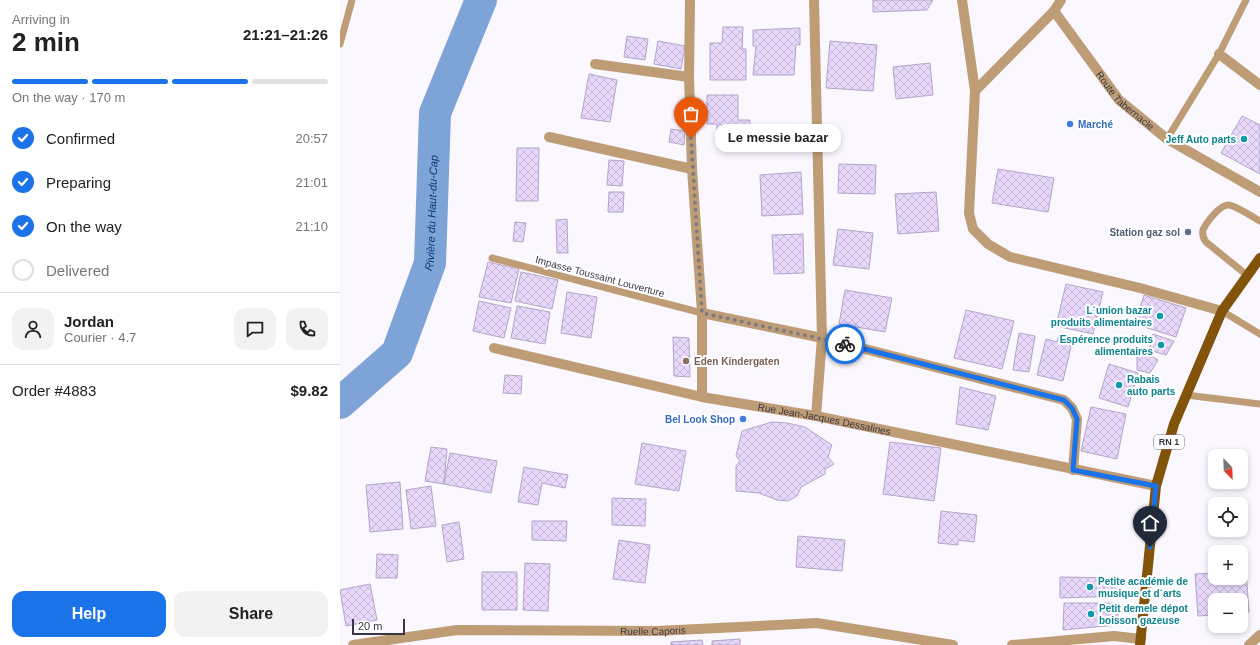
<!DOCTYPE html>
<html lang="en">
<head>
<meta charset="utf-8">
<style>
  body { margin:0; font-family:Helvetica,sans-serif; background:#f2f2f2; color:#222; height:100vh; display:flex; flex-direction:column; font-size:15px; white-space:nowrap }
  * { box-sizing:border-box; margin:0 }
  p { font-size:13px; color:#767676 }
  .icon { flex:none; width:22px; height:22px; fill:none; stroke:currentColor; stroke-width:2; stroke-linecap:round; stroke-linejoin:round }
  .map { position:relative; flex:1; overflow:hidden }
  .drawer { display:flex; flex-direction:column; background:#fff; width:340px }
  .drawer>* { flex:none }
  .needle { width:26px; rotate:157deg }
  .tools { position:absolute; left:868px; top:449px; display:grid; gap:8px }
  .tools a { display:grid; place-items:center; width:40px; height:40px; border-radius:8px; background:#fff; box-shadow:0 2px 6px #0003; font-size:20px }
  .scale { position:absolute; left:12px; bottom:10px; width:53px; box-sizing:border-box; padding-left:4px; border:2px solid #3b3643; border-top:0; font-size:11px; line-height:14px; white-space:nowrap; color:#3b3643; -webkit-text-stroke:3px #fff; paint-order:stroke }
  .pin { position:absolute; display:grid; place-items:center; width:34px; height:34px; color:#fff; margin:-41px -17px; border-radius:50% 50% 50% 0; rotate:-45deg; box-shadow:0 0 4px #0007 }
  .pin .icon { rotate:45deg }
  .courier { position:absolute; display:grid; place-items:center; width:40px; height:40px; margin:-20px; border:3px solid #1a73e8; border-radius:50%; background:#fff; color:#222; box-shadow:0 1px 5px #0007 }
  .bubble { position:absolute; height:28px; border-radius:12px; background:#fff; box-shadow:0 2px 6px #0003; font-size:13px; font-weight:700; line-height:28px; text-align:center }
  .head em { font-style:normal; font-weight:700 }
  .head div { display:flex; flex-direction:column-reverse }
  .head { display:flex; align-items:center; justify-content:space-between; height:68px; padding:0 12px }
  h1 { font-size:26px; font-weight:700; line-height:30px }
  .bar { display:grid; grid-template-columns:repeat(4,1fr); gap:6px 4px; align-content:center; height:48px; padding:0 12px }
  .bar i { height:5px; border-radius:3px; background:#e0e0e0 }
  .bar .active { background:#1a73e8 }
  .bar p { grid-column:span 4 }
  .line { display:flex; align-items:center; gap:10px; padding:0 12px; border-top:1px solid #e0e0e0 }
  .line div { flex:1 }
  .round { display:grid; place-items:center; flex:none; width:42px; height:42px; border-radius:12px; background:#f2f2f2 }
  ol { padding:0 12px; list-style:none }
  li { display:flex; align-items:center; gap:12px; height:44px }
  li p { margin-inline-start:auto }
  li .icon { padding:4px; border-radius:50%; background:#1a73e8; color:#fff; stroke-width:4 }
  li:last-child { color:#767676 }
  li i { width:22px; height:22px; border:2px solid #e0e0e0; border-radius:50% }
  .button { display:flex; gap:8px; margin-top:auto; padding:8px 12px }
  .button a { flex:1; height:46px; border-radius:12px; background:#1a73e8; color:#fff; font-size:16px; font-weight:700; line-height:46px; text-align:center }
  .button a+a { background:#f2f2f2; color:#222 }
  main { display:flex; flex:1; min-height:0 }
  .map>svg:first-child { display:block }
</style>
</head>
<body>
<main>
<section class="drawer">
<div class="head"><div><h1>2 min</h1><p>Arriving in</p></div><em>21:21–21:26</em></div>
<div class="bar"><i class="active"></i><i class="active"></i><i class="active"></i><i></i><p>On the way · 170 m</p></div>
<ol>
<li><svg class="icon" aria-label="check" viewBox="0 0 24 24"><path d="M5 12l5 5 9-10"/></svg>Confirmed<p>20:57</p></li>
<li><svg class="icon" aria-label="check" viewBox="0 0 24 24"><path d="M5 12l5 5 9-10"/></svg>Preparing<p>21:01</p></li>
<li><svg class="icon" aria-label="check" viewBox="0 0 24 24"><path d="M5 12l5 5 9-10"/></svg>On the way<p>21:10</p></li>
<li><i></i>Delivered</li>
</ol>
<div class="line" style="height:72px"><a class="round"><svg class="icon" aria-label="person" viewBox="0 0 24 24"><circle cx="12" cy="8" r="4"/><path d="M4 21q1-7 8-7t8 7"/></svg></a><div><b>Jordan</b><p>Courier · 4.7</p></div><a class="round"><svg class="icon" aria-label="chat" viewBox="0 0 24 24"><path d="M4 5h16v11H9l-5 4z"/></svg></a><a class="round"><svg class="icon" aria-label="phone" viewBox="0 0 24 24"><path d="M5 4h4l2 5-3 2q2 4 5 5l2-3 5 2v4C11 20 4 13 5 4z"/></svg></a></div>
<div class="line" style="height:52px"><div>Order #4883</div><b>$9.82</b></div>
<div class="button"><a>Help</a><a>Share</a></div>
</section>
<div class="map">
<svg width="920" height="645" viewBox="0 0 920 645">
  <defs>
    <pattern id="building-cross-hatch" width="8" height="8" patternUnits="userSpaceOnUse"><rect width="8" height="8" fill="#e7d8fc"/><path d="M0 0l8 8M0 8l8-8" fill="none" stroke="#c7bad9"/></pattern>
  </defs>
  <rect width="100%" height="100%" fill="#faf7fe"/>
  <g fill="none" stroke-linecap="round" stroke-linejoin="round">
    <path stroke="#7ea3d7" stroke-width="32" id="s1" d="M 0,403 L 57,353 L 90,263 L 95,113 L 141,0"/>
  </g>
  <path fill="url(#building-cross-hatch)" stroke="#b3a6c6" d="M 533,0 L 593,0 L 587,10 L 533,12 Z
    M 383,27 L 403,27 L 402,49 L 406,49 L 406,80 L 370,80 L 370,43 L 382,43 Z
    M 460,28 L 460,45 L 456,44 L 454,75 L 413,75 L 416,46 L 413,46 L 413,30 Z
    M 287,36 L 308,39 L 305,60 L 284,57 Z
    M 318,41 L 345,46 L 341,69 L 314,64 Z
    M 490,41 L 537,45 L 533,91 L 486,88 Z
    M 590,63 L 593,95 L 556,99 L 553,67 Z
    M 249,74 L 277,80 L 270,122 L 241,118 Z
    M 367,95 L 398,95 L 398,120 L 410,120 L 410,142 L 377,142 L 377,124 L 367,124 Z
    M 902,116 L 920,125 L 920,174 L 881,153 Z
    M 331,129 L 345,131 L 344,145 L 329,142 Z
    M 177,148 L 199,148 L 198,201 L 176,201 Z
    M 269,160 L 284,161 L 282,186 L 267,185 Z
    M 499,164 L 536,165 L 535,194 L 498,193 Z
    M 658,169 L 714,178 L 708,212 L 652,203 Z
    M 461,172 L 463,214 L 422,216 L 420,175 Z
    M 269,192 L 284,192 L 283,212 L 268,212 Z
    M 596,192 L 599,231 L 558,234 L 555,194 Z
    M 227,219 L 228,253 L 217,253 L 216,220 Z
    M 175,222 L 186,223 L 183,242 L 173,241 Z
    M 498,229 L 533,233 L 529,269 L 493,265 Z
    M 463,234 L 464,273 L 434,274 L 432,235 Z
    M 148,262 L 179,269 L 171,303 L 139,297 Z
    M 181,272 L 218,280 L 212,309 L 175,301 Z
    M 726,284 L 763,292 L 753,334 L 716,326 Z
    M 505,290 L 552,298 L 545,332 L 499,324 Z
    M 227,292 L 257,297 L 251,338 L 221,333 Z
    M 804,295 L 846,308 L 836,337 L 795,324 Z
    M 139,301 L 171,308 L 164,338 L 133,331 Z
    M 177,306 L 210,312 L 205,344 L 171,338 Z
    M 626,310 L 674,321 L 662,369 L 614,358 Z
    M 679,333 L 695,336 L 689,372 L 673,370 Z
    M 813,334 L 834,341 L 826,355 L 809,350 Z
    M 719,335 L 733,338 L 723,381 L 697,375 L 706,339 L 717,342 Z
    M 333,337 L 349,338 L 350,377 L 334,376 Z
    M 797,348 L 818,360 L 810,373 L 797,370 Z
    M 769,364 L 798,373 L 788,407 L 759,398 Z
    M 165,375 L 182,376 L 181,394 L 163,393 Z
    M 620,387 L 656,396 L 648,430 L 616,424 Z
    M 751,407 L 786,414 L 777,459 L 741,451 Z
    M 432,422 L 447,423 L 465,427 L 492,445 L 488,457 L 494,464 L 485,469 L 485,474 L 461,487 L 457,496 L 448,501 L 437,500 L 419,493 L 396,491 L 396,466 L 400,461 L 396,456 L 402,431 Z
    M 550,442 L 601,448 L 594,501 L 543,494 Z
    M 302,443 L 346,451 L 339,491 L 295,484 Z
    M 91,447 L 107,449 L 104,484 L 85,481 Z
    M 110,453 L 157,461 L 151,493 L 104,484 Z
    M 184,467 L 228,475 L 225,488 L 202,483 L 198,505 L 178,502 Z
    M 60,482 L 63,529 L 30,532 L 26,485 Z
    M 91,486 L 96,526 L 71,529 L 66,490 Z
    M 272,498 L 306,499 L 305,526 L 272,525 Z
    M 601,511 L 637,515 L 634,542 L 618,540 L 618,545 L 598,543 Z
    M 192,521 L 227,521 L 226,541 L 192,540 Z
    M 119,522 L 124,559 L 107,562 L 102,525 Z
    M 458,536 L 505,540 L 502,571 L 456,567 Z
    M 279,540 L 310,545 L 305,583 L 273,579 Z
    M 37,554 L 58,555 L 57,578 L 36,578 Z
    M 185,563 L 210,564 L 208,611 L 183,610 Z
    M 906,570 L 909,612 L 901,613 L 901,600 L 875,600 L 875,615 L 858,616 L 855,574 L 875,573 L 875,578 L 901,578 L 901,571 Z
    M 142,572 L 177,572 L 177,610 L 142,610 Z
    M 720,577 L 779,578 L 779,596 L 720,598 Z
    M 30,584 L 37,620 L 6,626 L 0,590 Z
    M 724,603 L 779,603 L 777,625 L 723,630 Z
    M 400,639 L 400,645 L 372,645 L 372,641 Z
    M 362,640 L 363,645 L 331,645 L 331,642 Z"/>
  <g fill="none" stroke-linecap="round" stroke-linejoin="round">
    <path stroke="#be9d76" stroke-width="7" d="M 0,44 L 12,0
      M 827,139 L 879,54 L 906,0
      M 152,258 L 362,313
      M 908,276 L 866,242 C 863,238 862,235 863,230 C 866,223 880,204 889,205 C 896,206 913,217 920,221
      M 882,311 L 920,334
      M 846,395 L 920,404"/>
    <g stroke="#be9d76" stroke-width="10">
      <path d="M 350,0 L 349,77 L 352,169 L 362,313 L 362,397"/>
      <path d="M 474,0 L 482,338 L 476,416"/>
      <path d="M 622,0 L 635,91 L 629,213 L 633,229 L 648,244 L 670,257 L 800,288 L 882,311"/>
      <path id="s2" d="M 714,11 L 779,100 L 827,139 L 920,192"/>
      <path d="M 879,54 L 920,85"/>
      <path d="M 255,64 L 349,77"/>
      <path d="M 635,91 L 714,11 L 721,0"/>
      <path d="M 209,137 L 352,169"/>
      <path d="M 362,313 L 482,338 L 724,400 L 732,408 L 737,419 L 733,470"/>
      <path id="s3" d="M 154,348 L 362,397 L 476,416 L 816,486"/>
      <path id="s4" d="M 13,645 L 117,630 L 317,631 L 477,623 L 613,645"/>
      <path d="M 672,645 L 774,636 L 801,639"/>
      <path d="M 909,645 L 920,635"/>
    </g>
    <path stroke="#81530b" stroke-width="10" d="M 800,645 L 816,486 L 834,424 L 882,311 L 920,258"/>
  </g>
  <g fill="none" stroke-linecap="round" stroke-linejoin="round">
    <path stroke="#7e7a84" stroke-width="4" stroke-dasharray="0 7.2" d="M 351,138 L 362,313 L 505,344"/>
    <path stroke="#1a73e8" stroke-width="5" d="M 505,344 L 724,400 L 732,408 L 737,419 L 733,470 L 816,486 L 810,547"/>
  </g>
  <g fill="#3f7fe0" stroke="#fff" stroke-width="1.5">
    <circle cx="730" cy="124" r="4"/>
    <circle cx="403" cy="419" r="4"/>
  </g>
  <g fill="#0f9aa8" stroke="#fff" stroke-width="1.5">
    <circle cx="904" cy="139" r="4"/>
    <circle cx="820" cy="316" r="4"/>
    <circle cx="821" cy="345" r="4"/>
    <circle cx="779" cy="385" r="4"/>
    <circle cx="750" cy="587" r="4"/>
    <circle cx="751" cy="614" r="4"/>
  </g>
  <circle fill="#5c6f8a" stroke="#fff" stroke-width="1.5" cx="848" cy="232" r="4"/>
  <circle fill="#8d6e63" stroke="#fff" stroke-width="1.5" cx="346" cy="361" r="4"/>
  <g text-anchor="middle" stroke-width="4" stroke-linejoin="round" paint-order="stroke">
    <rect fill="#fff" stroke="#76727b" stroke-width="1" x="814" y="435" width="30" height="14" rx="3"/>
    <g font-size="9" font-weight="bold" fill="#3b3643">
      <text x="829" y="445">RN 1</text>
    </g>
    <g font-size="10" fill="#3b3643" stroke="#fff">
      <text dy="4" stroke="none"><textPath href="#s2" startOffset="115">Route Tabernacle</textPath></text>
      <text transform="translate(260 276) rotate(15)" y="4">Impasse Toussaint Louverture</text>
      <text dy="4" stroke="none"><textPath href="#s3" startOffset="338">Rue Jean-Jacques Dessalines</textPath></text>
      <text dy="4" stroke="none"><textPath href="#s4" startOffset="301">Ruelle Caporis</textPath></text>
    </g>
    <g font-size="10" font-weight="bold" fill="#366cbe" stroke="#fff" text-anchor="start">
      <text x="738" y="128">Marché</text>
      <text x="395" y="423" text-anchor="end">Bel Look Shop</text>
    </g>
    <g font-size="10" font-weight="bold" fill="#0d838f" stroke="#fff" text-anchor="end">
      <text x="896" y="143">Jeff Auto parts</text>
      <text x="812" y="314">L´union bazar<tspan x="812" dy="12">produits alimentaires</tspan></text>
      <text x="813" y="343">Espérence produits<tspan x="813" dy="12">alimentaires</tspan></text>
      <text x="787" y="383" text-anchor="start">Rabais<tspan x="787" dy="12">auto parts</tspan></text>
      <text x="758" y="585" text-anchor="start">Petite académie de<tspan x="758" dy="12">musique et d´arts</tspan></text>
      <text x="759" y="612" text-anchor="start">Petit demele dépot<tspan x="759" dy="12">boisson gazeuse</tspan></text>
    </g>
    <g font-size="10" font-weight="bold" fill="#4e5e75" stroke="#fff" text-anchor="end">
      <text x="840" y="236">Station gaz sol</text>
    </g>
    <g font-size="10" font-weight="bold" fill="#785e54" stroke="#fff" text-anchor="start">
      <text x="354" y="365">Eden Kindergaten</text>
    </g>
    <g font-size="11" font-style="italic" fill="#063875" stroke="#fff">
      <text dy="4" stroke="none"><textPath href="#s1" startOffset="222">Rivière du Haut-du-Cap</textPath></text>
    </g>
  </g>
</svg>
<div class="tools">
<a><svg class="needle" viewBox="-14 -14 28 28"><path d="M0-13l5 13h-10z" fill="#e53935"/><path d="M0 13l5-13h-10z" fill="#767676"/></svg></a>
<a><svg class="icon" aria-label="locate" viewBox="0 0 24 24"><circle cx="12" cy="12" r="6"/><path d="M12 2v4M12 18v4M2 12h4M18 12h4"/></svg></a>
<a>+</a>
<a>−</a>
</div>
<div class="scale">20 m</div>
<div class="pin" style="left:351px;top:138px;background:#ea580c"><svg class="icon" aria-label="bag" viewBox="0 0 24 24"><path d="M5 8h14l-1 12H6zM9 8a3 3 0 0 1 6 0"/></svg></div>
<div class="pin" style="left:810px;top:547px;background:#1f2937"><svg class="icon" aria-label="home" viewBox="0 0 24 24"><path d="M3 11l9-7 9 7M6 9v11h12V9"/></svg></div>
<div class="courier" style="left:505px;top:344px"><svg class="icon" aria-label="bike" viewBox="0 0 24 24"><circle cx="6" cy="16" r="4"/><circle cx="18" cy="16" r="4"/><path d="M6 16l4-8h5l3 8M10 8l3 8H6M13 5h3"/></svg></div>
<div class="bubble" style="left:375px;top:124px;width:126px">Le messie bazar</div>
</div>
</main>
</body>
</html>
